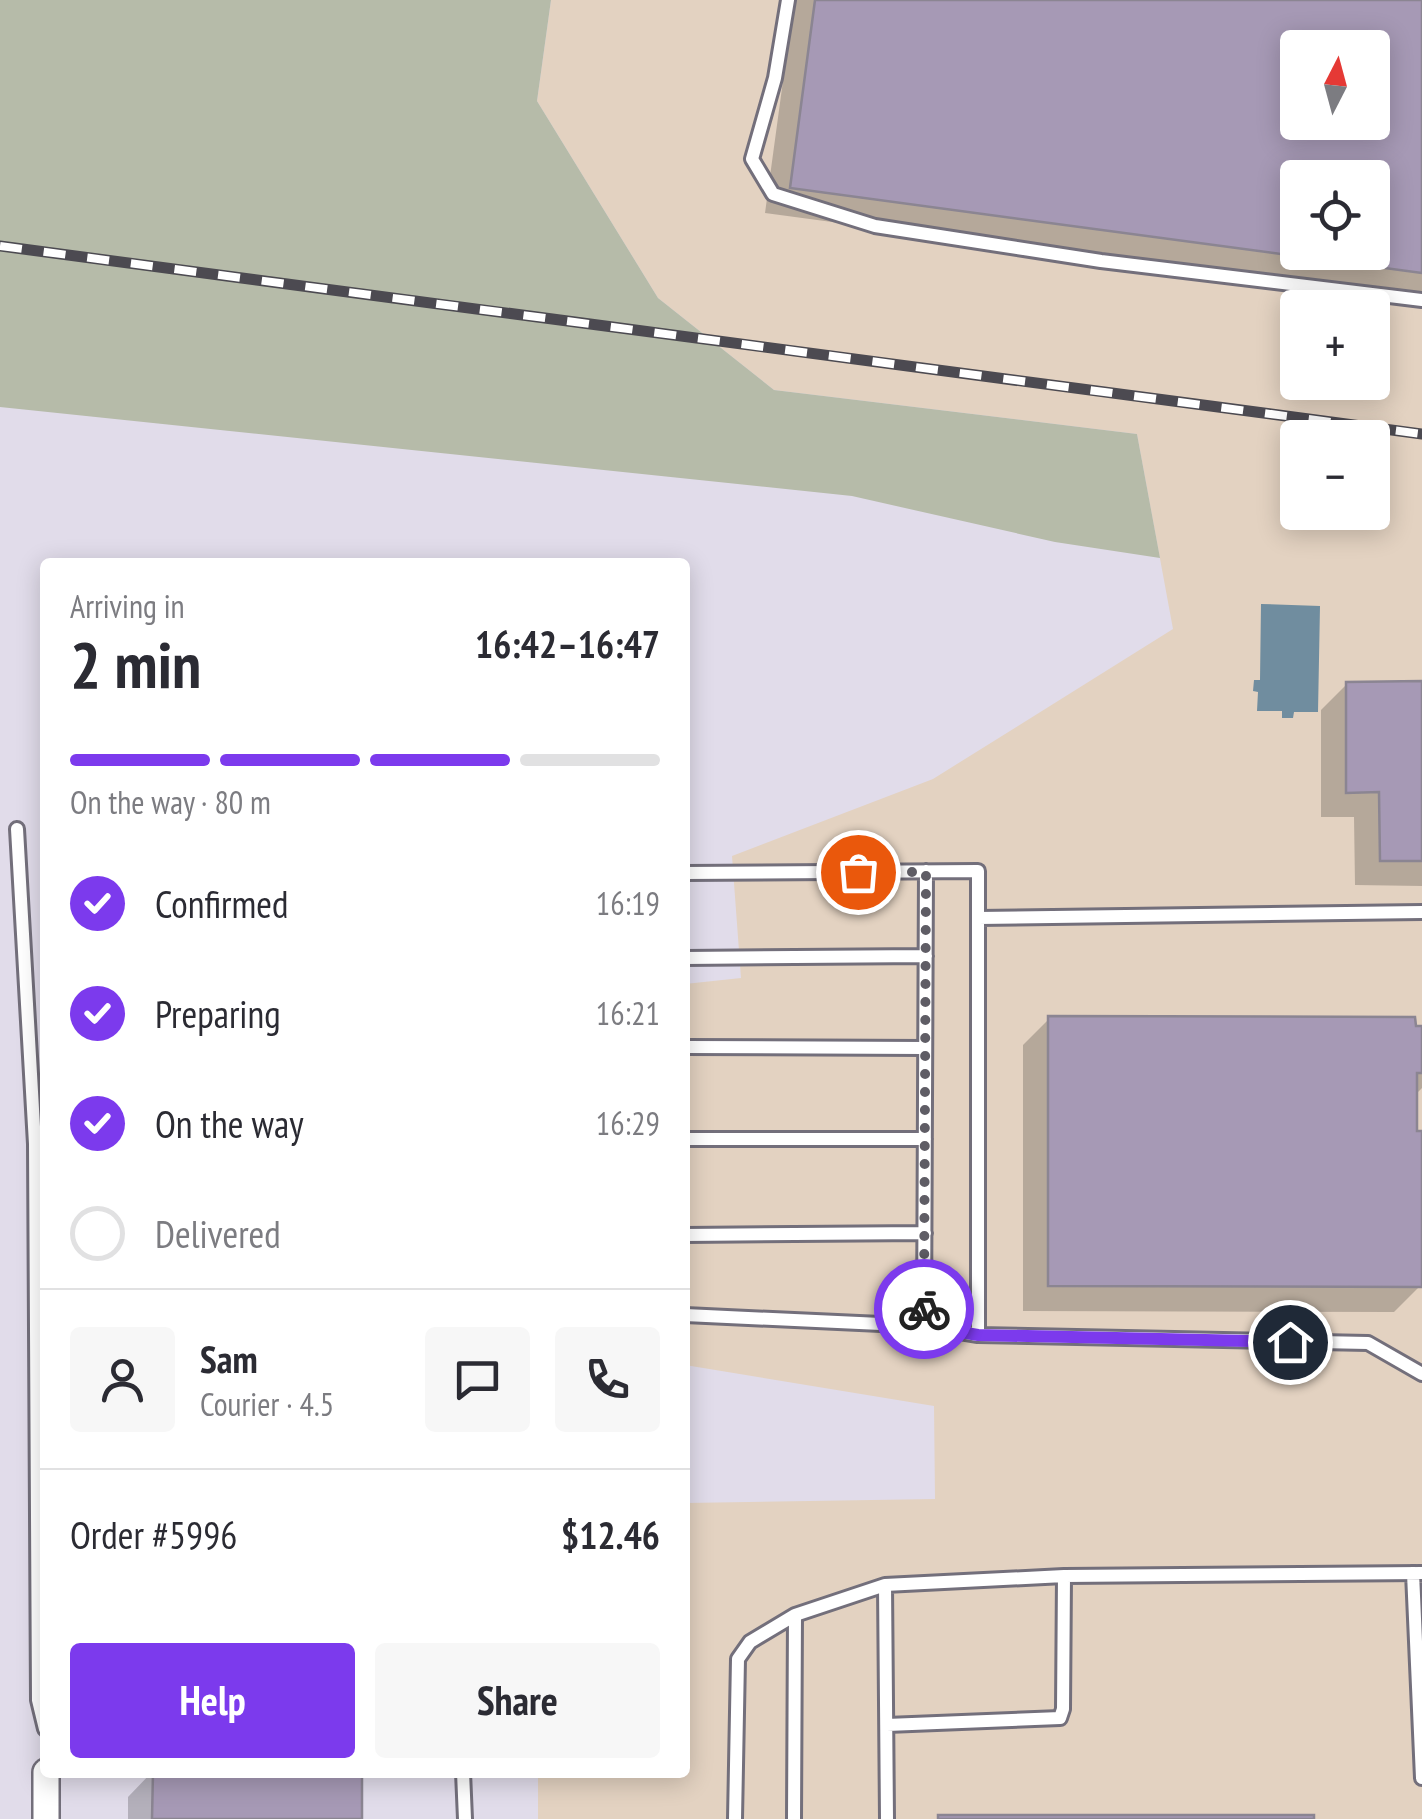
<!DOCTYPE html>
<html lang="en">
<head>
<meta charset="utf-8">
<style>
  body { margin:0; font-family:"PT Sans Narrow",sans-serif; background:#f7f7f7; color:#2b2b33; height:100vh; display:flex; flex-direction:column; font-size:38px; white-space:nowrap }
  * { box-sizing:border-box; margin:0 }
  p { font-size:32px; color:#7c7c81 }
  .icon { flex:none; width:55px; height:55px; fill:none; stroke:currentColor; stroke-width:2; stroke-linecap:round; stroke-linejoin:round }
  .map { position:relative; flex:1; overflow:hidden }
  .panel { position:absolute; left:40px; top:558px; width:650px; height:1220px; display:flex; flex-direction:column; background:#fff; border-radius:10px; box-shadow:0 5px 25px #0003 }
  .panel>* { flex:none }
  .needle { width:65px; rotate:6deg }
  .tools { position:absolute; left:1280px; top:30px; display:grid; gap:20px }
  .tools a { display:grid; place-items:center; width:110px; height:110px; border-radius:10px; background:#fff; box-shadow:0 5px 25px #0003; font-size:50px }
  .pin { position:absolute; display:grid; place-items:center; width:85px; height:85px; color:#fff; margin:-42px; border:5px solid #fff; border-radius:50%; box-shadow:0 2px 10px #0007 }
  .courier { position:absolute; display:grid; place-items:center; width:100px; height:100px; margin:-50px; border:8px solid #7c3aed; border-radius:50%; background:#fff; color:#222; box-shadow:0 2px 12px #0007 }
  .headline em { font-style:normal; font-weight:700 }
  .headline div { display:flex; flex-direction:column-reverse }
  .headline { display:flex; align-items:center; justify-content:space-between; height:170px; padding:0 30px }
  h1 { font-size:65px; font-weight:700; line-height:75px }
  .bar { display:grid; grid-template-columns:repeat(4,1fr); gap:15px 10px; align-content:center; height:120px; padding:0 30px }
  .bar i { height:12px; border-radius:8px; background:#e1e1e2 }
  .bar .on { background:#7c3aed }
  .bar p { grid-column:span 4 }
  .line { display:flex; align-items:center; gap:25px; padding:0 30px; border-top:2px solid #e1e1e2 }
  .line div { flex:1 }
  .round { display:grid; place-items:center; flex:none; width:105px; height:105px; border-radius:10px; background:#f7f7f7 }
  ol { padding:0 30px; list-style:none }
  li { display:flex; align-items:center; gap:30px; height:110px }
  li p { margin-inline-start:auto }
  li .icon { padding:10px; border-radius:50%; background:#7c3aed; color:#fff; stroke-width:4 }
  li:last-child { color:#7c7c81 }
  li i { width:55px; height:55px; border:5px solid #e1e1e2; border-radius:50% }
  .primary-button { display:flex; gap:20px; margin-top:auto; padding:20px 30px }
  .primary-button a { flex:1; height:115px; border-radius:10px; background:#7c3aed; color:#fff; font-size:40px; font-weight:700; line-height:115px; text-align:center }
  .primary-button a+a { background:#f7f7f7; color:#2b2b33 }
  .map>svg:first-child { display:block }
</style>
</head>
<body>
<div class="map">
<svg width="1422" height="1819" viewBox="0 0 1422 1819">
  <rect width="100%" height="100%" fill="#e1dcea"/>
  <path fill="#e3d2c1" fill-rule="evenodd" d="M 551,0 L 1422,0 L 1422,1819 L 538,1819 L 538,1773 L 685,1772 L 685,1503 L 935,1499 L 934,1406 L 685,1365 L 685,984 L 741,978 L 732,856 L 933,779 L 1173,629 L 1137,434 L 774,390 L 658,298 L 537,101 ZM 1298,48 L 1372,48 L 1372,122 L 1298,122 ZM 1298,178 L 1372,178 L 1372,252 L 1298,252 ZM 1298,308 L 1372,308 L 1372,382 L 1298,382 ZM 1298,438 L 1372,438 L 1372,512 L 1298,512 Z"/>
  <path fill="#b6bba9" d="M 0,0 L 551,0 L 537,101 L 658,298 L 774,390 L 1137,434 L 1160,558 L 1055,542 L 852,496 L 0,407 Z"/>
  <path fill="#708d9f" d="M 1261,604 L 1320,606 L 1318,712 L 1294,712 L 1293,718 L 1282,718 L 1282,711 L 1257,711 L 1258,692 L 1253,691 L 1254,680 L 1260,680 Z"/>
  <path fill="#0003" fill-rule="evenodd" d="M 794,0 L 1422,0 L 1422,301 L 765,213 ZM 1298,48 L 1372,48 L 1372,122 L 1298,122 ZM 1298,178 L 1372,178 L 1372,252 L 1298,252 Z
    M 1347,684 L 1422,684 L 1422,886 L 1355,885 L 1354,817 L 1321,817 L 1321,710 Z
    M 1049,1019 L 1422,1029 L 1422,1088 L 1415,1095 L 1415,1134 L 1422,1134 L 1420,1286 L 1394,1312 L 1023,1311 L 1023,1045 Z
    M 152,1772 L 359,1772 L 359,1819 L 128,1819 L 128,1797 Z"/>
  <path fill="#a699b5" stroke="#8b8592" stroke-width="2.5" fill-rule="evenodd" d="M 815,0 L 1422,0 L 1422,273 L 790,188 ZM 1298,48 L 1372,48 L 1372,122 L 1298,122 ZM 1298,178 L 1372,178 L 1372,252 L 1298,252 Z
    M 1422,681 L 1422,861 L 1380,861 L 1379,792 L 1346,793 L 1346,682 Z
    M 1048,1016 L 1415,1017 L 1416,1026 L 1422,1026 L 1422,1073 L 1417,1073 L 1417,1131 L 1422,1131 L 1422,1287 L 1048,1286 Z
    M 153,1772 L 362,1772 L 362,1819 L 152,1819 Z
    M 938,1815 L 1314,1815 L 1314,1819 L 938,1819 Z"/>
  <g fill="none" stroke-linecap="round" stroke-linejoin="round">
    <defs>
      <path id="service" d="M 788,0 L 775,78 L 752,159 L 773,194 L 875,226 L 1101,261 L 1422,300
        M 17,829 L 35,1144 L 38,1700 L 45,1729
        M 685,873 L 978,871 L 978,1335
        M 978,918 L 1422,912
        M 685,958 L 926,956
        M 685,1047 L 925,1048
        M 685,1139 L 925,1139
        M 685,1235 L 925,1233
        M 685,1315 L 924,1326 L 978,1335 L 1368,1343 L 1422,1374
        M 924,1326 L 926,871
        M 1413,1573 L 1422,1778
        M 885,1585 L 887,1819
        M 795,1615 L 885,1585 L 1064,1576 L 1422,1573
        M 887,1725 L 1060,1718 L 1063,1709 L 1064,1576
        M 463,1772 L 465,1819
        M 735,1819 L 738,1659 L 750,1642 L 795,1615 L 794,1819"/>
      <path id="minor" d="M 46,1819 L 46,1772"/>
    </defs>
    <use href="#service" stroke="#736f7b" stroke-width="18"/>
    <use href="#minor" stroke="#736f7b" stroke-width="30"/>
    <use href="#service" stroke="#fff" stroke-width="12"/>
    <use href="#minor" stroke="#fff" stroke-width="25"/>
    <defs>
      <path id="rail" d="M 0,246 L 1422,434"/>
    </defs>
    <use href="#rail" stroke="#4c4a51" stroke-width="11"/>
    <use href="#rail" stroke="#fff" stroke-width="8" stroke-dasharray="22" stroke-linecap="butt"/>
  </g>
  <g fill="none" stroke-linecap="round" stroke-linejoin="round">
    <path stroke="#5f5d65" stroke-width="10" stroke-dasharray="0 18" d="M 858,872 L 926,872 L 924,1309"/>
    <path stroke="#7c3aed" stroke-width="12" d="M 924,1309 L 924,1326 L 978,1335 L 1290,1342"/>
  </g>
</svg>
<div class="tools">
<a><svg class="needle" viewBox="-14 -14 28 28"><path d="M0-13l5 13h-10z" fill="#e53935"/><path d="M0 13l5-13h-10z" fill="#7c7c81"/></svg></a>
<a><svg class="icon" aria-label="locate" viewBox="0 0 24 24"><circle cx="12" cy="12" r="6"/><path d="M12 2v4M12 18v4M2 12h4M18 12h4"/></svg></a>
<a>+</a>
<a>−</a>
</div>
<div class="pin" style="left:858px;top:872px;background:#ea580c"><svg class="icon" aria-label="bag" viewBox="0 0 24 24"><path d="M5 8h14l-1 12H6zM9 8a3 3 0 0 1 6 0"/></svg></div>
<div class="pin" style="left:1290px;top:1342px;background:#1f2937"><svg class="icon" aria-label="home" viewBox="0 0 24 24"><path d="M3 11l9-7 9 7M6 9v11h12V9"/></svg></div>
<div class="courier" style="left:924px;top:1309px"><svg class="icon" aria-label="bike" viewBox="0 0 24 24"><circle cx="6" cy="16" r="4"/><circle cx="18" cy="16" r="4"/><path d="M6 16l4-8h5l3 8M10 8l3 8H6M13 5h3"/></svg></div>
<section class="panel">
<div class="headline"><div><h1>2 min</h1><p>Arriving in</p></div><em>16:42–16:47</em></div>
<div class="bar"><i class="on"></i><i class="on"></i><i class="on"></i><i></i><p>On the way · 80 m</p></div>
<ol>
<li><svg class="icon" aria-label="check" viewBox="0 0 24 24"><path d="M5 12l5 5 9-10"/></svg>Confirmed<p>16:19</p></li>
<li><svg class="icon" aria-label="check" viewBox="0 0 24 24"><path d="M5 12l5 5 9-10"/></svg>Preparing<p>16:21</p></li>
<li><svg class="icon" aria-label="check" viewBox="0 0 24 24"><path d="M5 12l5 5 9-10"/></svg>On the way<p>16:29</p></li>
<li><i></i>Delivered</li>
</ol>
<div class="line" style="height:180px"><a class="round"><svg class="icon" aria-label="person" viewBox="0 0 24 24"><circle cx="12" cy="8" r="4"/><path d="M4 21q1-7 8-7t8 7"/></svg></a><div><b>Sam</b><p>Courier · 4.5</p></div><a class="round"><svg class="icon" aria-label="chat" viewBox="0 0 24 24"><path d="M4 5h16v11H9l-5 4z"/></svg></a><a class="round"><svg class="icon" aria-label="phone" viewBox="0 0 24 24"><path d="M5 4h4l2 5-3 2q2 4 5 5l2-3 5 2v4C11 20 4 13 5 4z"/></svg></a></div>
<div class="line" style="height:130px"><div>Order #5996</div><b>$12.46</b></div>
<div class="primary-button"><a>Help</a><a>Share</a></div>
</section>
</div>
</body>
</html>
